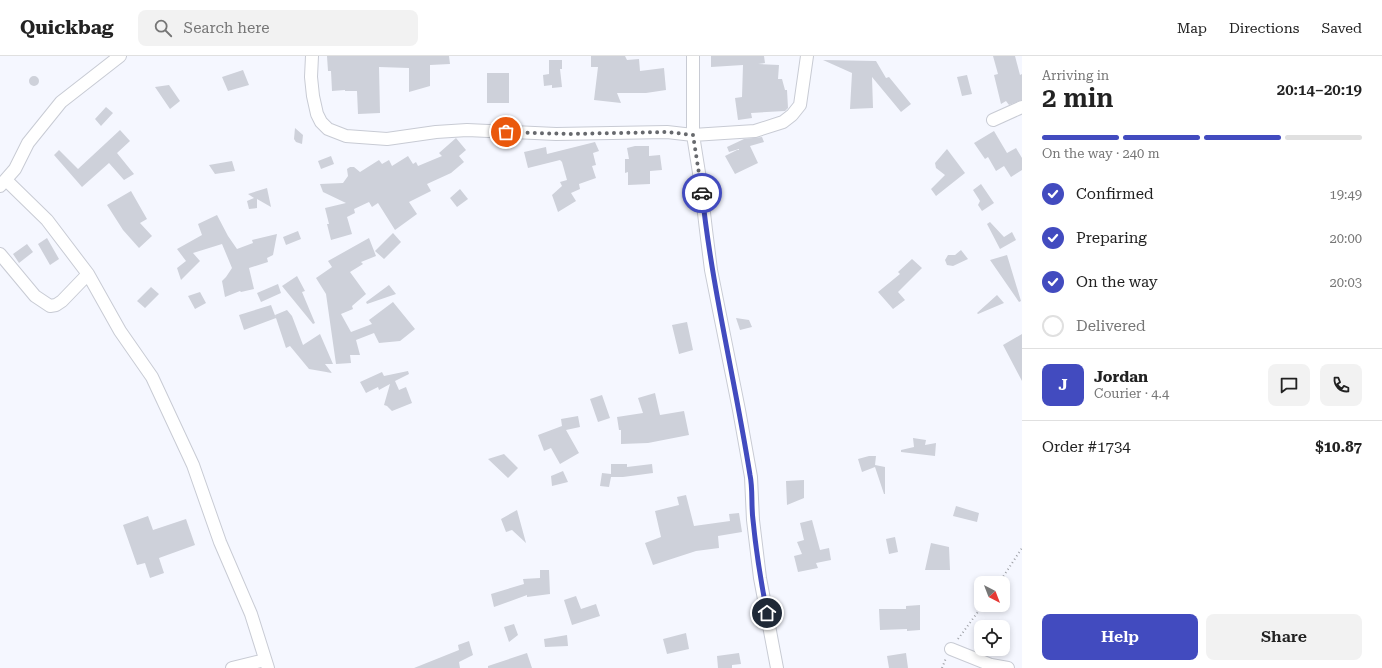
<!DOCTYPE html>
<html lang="en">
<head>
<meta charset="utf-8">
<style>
  body { margin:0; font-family:"Roboto Serif",serif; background:#f2f2f2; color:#222; height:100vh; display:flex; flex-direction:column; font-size:15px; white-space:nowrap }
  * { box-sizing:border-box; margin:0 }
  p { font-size:13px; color:#767676 }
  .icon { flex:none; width:22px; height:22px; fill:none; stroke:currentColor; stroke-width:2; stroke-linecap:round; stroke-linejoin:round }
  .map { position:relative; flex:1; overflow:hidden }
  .sheet { display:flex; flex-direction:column; background:#fff; width:360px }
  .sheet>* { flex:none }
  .needle { width:26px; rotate:138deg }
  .tools { position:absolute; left:974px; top:520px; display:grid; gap:8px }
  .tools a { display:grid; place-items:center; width:36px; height:36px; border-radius:8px; background:#fff; box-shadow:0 2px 6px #0003; font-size:20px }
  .pin { position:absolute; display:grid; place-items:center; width:34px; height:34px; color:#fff; margin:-17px; border:2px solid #fff; border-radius:50%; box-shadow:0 1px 4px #0007 }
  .courier { position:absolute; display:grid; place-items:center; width:40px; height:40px; margin:-20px; border:3px solid #424bbf; border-radius:50%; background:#fff; color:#222; box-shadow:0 1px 5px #0007 }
  .overview em { font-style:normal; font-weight:600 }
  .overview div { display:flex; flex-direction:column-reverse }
  .overview { display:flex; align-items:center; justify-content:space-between; height:68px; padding:0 20px }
  h1 { font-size:26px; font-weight:600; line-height:30px }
  .bar { display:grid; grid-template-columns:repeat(4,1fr); gap:6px 4px; align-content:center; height:48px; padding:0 20px }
  .bar i { height:5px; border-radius:3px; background:#e0e0e0 }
  .bar .active { background:#424bbf }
  .bar p { grid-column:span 4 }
  .line { display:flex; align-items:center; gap:10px; padding:0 20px; border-top:1px solid #e0e0e0 }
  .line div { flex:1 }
  .round { display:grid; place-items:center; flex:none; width:42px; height:42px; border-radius:8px; background:#f2f2f2 }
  ol { padding:0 20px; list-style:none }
  li { display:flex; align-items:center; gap:12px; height:44px }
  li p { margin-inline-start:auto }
  li .icon { padding:4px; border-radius:50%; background:#424bbf; color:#fff; stroke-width:4 }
  li:last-child { color:#767676 }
  li i { width:22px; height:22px; border:2px solid #e0e0e0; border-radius:50% }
  .action { display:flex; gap:8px; margin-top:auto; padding:8px 20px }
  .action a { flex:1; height:46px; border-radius:8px; background:#424bbf; color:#fff; font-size:16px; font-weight:600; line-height:46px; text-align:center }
  .action a+a { background:#f2f2f2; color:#222 }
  header { display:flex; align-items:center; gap:24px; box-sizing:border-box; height:56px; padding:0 20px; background:#fff; border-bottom:1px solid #e0e0e0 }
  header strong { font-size:19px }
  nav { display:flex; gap:22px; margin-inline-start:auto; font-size:14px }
  .search { width:280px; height:36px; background:#f2f2f2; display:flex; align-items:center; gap:10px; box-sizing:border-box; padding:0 14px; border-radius:8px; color:#767676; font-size:15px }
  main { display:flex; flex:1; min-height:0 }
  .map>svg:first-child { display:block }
</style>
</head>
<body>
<header>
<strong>Quickbag</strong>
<div class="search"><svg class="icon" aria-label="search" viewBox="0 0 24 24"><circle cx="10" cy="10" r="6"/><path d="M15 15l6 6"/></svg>Search here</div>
<nav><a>Map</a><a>Directions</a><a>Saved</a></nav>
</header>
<main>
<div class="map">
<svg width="1022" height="612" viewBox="0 0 1022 612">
  <rect width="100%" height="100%" fill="#f5f7ff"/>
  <path fill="#ced1da" d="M 327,0 L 449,0 L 450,8 L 430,9 L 430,30 L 409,36 L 409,12 L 379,11 L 380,57 L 358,58 L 357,35 L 345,35 L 345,34 L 332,35 L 331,15 L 328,15 Z
    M 591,0 L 625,0 L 627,4 L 639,3 L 640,15 L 664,12 L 666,34 L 646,37 L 617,37 L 621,47 L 594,44 L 598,11 L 591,11 Z
    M 711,0 L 764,0 L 765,7 L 758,8 L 779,9 L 778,23 L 782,23 L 785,34 L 787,34 L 788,52 L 785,55 L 751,57 L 752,62 L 738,64 L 735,42 L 742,41 L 743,9 L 711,11 Z
    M 993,0 L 1015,0 L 1020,19 L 1022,18 L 1022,44 L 1009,49 L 1006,45 L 1001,48 L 994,19 L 998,18 Z
    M 549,4 L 562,4 L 562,13 L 560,13 L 562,31 L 552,32 L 552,29 L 544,30 L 543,19 L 549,18 Z
    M 823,4 L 876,5 L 886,22 L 889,21 L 911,48 L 901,56 L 872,21 L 873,52 L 850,53 L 852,17 Z
    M 243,14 L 249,29 L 228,35 L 222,21 Z
    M 487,17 L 509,17 L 509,47 L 487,47 Z
    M 967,19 L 972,38 L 962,40 L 957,21 Z
    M29 25a5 5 0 1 1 10 0a5 5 0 1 1-10 0Z
    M 169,29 L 180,45 L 170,53 L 155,31 Z
    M 106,51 L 113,57 L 101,70 L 95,63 Z
    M 295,72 L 303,79 L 302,88 L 296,86 L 294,83 Z
    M 120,74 L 130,85 L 117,97 L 134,118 L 124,124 L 109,107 L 82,131 L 54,99 L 59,94 L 78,113 Z
    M 994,75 L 1007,97 L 1016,92 L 1022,102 L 1022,114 L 1011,121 L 1004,110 L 996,115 L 988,101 L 985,103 L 974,87 Z
    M 762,81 L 764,86 L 750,90 L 758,107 L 735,118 L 725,100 L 737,94 L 739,94 L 739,93 L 729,96 L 727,91 L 744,83 Z
    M 456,82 L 466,94 L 459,100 L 464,106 L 451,117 L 427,128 L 431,135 L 409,146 L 417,158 L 395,174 L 378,147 L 372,151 L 369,146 L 354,153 L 355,157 L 347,161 L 352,178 L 331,184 L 327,168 L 329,168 L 325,152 L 346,147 L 323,136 L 320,128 L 343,127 L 348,120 L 347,113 L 350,111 L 354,111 L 360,116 L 379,104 L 382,108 L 389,104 L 392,110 L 408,100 L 413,108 L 416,106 L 418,110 L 442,100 L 439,97 Z
    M 595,86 L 599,95 L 593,97 L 596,109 L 592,110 L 596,122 L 579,128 L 580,133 L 571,137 L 576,145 L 558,156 L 552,139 L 562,130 L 560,126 L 567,124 L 562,106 L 560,104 L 528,112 L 524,96 L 546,91 L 547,98 Z
    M 635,90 L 649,90 L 649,100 L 660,99 L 662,114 L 650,115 L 650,128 L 628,129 L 628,116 L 625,117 L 625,103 L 629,103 L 627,92 Z
    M 947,93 L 965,117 L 936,140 L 931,133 L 945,119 L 936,112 L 935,107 Z
    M 331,100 L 334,108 L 321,113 L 318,105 Z
    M 232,105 L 235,115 L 215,118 L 209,109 Z
    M 981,128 L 994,147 L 982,155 L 978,149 L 980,145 L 973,134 Z
    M 267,132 L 271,151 L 257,143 L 257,152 L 249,153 L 247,145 L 254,142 L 248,138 Z
    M 460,133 L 468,143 L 457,151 L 450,142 Z
    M 131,135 L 147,163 L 140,167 L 152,180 L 139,192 L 123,174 L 107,149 Z
    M 217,159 L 228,180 L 237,193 L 253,187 L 252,184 L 277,178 L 273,199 L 267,202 L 268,206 L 249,212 L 254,233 L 241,236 L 240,235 L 225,241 L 222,225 L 226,221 L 232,212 L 222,188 L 193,197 L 200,205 L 181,224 L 177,212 L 186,205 L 177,193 L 202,179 L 198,168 Z
    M 990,166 L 1004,181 L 1012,176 L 1016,184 L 1000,193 L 987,168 Z
    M 298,175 L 301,183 L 286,189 L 283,181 Z
    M 393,177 L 401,186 L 384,203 L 375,195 Z
    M 47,182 L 59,203 L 50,209 L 38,188 Z
    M 369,182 L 376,200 L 361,206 L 363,208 L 350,216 L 366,238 L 352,250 L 353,253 L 341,258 L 351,276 L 372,268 L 369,264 L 393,246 L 415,273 L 400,285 L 379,287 L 374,277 L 356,284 L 360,299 L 350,299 L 351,307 L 336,308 L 326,238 L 316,222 L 332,211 L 328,205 Z
    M 27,188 L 33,196 L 19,207 L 13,198 Z
    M 961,194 L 968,203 L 953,210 L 947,209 L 945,204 L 948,199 L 955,199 Z
    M 1007,199 L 1021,245 L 1019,246 L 990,204 Z
    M 912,203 L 922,212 L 898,236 L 905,244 L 893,253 L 878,236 L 900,218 L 898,216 Z
    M 297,220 L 305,235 L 302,236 L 315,267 L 313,268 L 282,230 Z
    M 278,228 L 281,237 L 261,246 L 257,237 Z
    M 389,229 L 396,238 L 367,248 L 366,246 Z
    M 151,231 L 159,238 L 145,252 L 137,245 Z
    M 200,236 L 206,247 L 195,253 L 188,240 Z
    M 997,239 L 1004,247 L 978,258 L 977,257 Z
    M 271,249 L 276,262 L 244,274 L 239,259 Z
    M 287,254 L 292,260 L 303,289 L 320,278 L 333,308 L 325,308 L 332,317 L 309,313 L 290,290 L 286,292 L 275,259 Z
    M 736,262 L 749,264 L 752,271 L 740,274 Z
    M 687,266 L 693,294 L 679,298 L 672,269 Z
    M 1022,278 L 1022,325 L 1003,289 Z
    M 408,315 L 409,318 L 395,325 L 399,334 L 406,331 L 412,347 L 392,355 L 387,350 L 384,349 L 390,328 L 379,334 L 378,331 L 366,337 L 360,326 L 382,316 L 384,320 Z
    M 655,337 L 660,359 L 684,355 L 689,379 L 648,387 L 621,388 L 621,374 L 619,374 L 617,361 L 643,357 L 638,342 Z
    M 602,339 L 610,362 L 598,366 L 590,343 Z
    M 578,360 L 580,371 L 566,374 L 579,397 L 560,408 L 551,392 L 544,395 L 538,379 L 562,370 L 561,363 Z
    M 913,382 L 926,384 L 925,389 L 936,387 L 935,400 L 901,396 L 901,394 L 914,391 Z
    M 504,398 L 518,412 L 508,422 L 488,403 Z
    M 869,400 L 876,400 L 875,409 L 885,411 L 885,438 L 884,438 L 875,411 L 862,416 L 858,403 Z
    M 611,408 L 627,408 L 627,411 L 652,408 L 653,417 L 623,421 L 611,421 L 609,431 L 600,430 L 602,417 L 611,418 Z
    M 563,415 L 568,426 L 552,430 L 551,420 Z
    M 804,424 L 804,442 L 787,449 L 786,425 Z
    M 686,439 L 694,470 L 730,465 L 729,458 L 739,457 L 742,476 L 718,480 L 719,492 L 696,495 L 653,509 L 645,487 L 661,481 L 655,455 L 679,449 L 677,441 Z
    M 956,450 L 979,457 L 977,466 L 953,460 Z
    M 517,454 L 526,487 L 512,474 L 506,476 L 501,463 Z
    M 148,460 L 153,474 L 186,463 L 195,489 L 159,502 L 164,517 L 150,522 L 145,507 L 137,509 L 123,469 Z
    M 812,464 L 820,494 L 829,492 L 831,504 L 816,507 L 818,512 L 798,516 L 794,500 L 802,498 L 797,486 L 804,484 L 800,467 Z
    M 895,481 L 898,496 L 889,498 L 886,483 Z
    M 931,487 L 949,491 L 950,514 L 925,514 Z
    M 540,514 L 549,514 L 550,538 L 527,541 L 527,539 L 494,551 L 491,538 L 524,528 L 523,523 L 540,522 Z
    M 576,540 L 581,553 L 596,548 L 600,560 L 572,569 L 564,544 Z
    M 920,549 L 920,574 L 907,575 L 907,573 L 880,574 L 879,553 L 906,553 L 906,550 Z
    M 514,568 L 518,579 L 509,586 L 504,571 Z
    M 686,577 L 689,593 L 667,598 L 663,583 Z
    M 567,579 L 568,590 L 545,591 L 544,583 Z
    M 469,585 L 473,599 L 459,606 L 460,612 L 414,612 L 459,594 L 458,589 Z
    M 527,597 L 532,612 L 488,612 L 488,610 Z
    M 739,597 L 741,608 L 732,609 L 732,612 L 718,612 L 717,600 Z
    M 906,597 L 908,612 L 889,612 L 887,600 Z"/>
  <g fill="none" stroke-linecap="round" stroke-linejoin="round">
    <defs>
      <path id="minor" d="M 312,0 L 311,21 L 313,40 L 317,58 L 321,66 L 328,73 L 346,80 L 387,83 L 436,76 L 467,74 L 556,78 L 667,76 L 693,79 L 755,75 L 783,66 L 792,59 L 800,49 L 807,0
        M 693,0 L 693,79 L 700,123 L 706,174 L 711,214 L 739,354 L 751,421 L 753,464 L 760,522 L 777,612
        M 993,64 L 1022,51
        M 6,124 L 47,164 L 88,218 L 120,275 L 152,321 L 193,409 L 220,486 L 251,558 L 268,612
        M 0,130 L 15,113 L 28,87 L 61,46 L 120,0
        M 0,198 L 35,240 L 50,250 L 56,249 L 62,245 L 88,218
        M 951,593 L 991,609 L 1008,612
        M 232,612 L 265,604"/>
    </defs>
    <use href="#minor" stroke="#c8cbd4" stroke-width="14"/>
    <path stroke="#9ea0a6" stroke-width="2" stroke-dasharray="1 3" stroke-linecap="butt" d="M 999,527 L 1022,492
      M 958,583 L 983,549
      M 942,612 L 946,602"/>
    <use href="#minor" stroke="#fff" stroke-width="12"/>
  </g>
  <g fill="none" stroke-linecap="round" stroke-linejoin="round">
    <path stroke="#67696d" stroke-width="4" stroke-dasharray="0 7.2" d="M 506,76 L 568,78 L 667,76 L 693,79 L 702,137"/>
    <path stroke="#424bbf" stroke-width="5" d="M 702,137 C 712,232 735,324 750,419 C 753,433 751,449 753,464 C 756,495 761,526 767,557"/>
  </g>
</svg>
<div class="tools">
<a><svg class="needle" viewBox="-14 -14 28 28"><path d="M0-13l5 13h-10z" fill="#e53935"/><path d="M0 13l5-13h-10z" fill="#767676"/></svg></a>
<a><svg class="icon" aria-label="locate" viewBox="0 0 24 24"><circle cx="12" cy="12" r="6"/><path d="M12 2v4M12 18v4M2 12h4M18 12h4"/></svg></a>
</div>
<div class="pin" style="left:506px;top:76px;background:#ea580c"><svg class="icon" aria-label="bag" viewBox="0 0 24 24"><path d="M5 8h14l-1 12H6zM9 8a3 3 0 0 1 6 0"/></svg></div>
<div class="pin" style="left:767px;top:557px;background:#1f2937"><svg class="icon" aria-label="home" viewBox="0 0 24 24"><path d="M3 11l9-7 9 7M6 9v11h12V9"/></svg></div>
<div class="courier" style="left:702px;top:137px"><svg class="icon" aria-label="car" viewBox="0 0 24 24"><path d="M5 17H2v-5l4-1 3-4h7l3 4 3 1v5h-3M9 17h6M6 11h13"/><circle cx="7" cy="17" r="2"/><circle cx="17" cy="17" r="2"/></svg></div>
</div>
<section class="sheet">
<div class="overview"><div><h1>2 min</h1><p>Arriving in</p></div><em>20:14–20:19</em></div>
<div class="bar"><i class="active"></i><i class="active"></i><i class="active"></i><i></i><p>On the way · 240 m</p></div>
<ol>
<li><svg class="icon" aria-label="check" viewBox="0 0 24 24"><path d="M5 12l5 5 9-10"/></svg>Confirmed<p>19:49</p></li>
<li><svg class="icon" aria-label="check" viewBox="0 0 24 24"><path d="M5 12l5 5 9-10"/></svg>Preparing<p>20:00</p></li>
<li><svg class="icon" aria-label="check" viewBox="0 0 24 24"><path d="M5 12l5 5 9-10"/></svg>On the way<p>20:03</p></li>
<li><i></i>Delivered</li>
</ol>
<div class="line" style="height:72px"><b class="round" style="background:#424bbf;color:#fff">J</b><div><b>Jordan</b><p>Courier · 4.4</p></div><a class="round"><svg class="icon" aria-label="chat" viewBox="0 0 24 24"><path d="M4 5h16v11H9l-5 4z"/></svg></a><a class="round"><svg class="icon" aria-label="phone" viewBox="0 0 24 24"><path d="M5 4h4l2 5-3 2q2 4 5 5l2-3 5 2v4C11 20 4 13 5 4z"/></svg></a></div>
<div class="line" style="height:52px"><div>Order #1734</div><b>$10.87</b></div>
<div class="action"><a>Help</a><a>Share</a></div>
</section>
</main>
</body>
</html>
